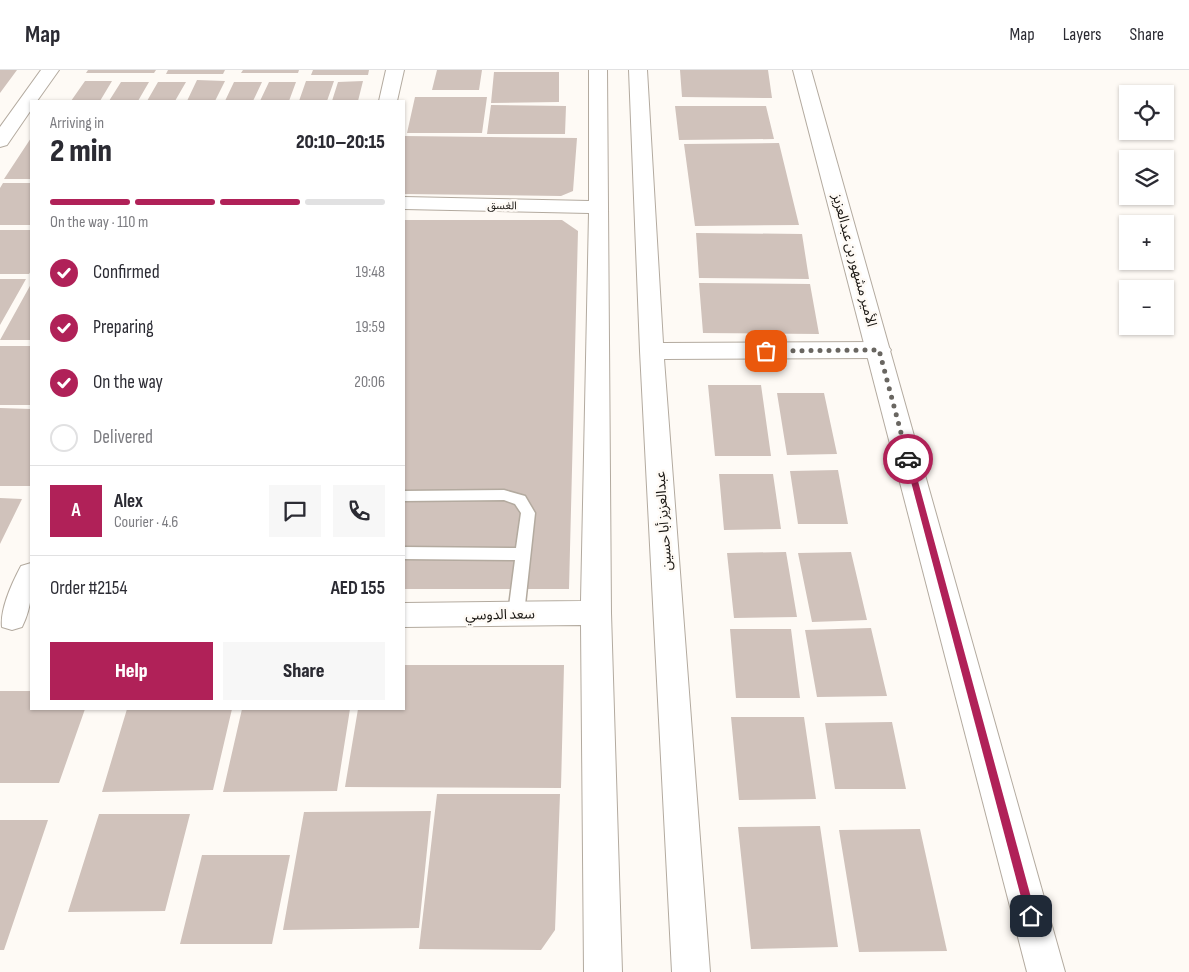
<!DOCTYPE html>
<html lang="en">
<head>
<meta charset="utf-8">
<style>
  body { margin:0; font-family:"Sofia Sans Condensed","Noto Sans Arabic",sans-serif; background:#f7f7f7; color:#2b2b33; height:100vh; display:flex; flex-direction:column; font-size:19px; white-space:nowrap }
  * { box-sizing:border-box; margin:0 }
  p { font-size:16px; color:#7c7c81 }
  .icon { flex:none; width:28px; height:28px; fill:none; stroke:currentColor; stroke-width:2; stroke-linecap:round; stroke-linejoin:round }
  .map { position:relative; flex:1; overflow:hidden }
  .sheet { position:absolute; left:30px; top:30px; width:375px; height:610px; display:flex; flex-direction:column; background:#fff; border-radius:0px; box-shadow:0 1px 4px #0004 }
  .sheet>* { flex:none }
  .buttons { position:absolute; left:1119px; top:15px; display:grid; gap:10px }
  .buttons a { display:grid; place-items:center; width:55px; height:55px; border-radius:0px; background:#fff; box-shadow:0 1px 4px #0004; font-size:25px }
  .pin { position:absolute; display:grid; place-items:center; width:42px; height:42px; color:#fff; margin:-21px; border-radius:10px; box-shadow:0 2px 8px #0006 }
  .courier { position:absolute; display:grid; place-items:center; width:50px; height:50px; margin:-25px; border:4px solid #b02158; border-radius:50%; background:#fff; color:#222; box-shadow:0 1px 6px #0007 }
  .headline em { font-style:normal; font-weight:800 }
  .headline div { display:flex; flex-direction:column-reverse }
  .headline { display:flex; align-items:center; justify-content:space-between; height:85px; padding:0 20px }
  h1 { font-size:32px; font-weight:800; line-height:38px }
  .bar { display:grid; grid-template-columns:repeat(4,1fr); gap:8px 5px; align-content:center; height:60px; padding:0 20px }
  .bar i { height:6px; border-radius:4px; background:#e1e1e2 }
  .bar .active { background:#b02158 }
  .bar p { grid-column:span 4 }
  .line { display:flex; align-items:center; gap:12px; padding:0 20px; border-top:1px solid #e1e1e2 }
  .line div { flex:1 }
  .round { display:grid; place-items:center; flex:none; width:52px; height:52px; border-radius:0px; background:#f7f7f7 }
  ol { padding:0 20px; list-style:none }
  li { display:flex; align-items:center; gap:15px; height:55px }
  li p { margin-inline-start:auto }
  li .icon { padding:5px; border-radius:50%; background:#b02158; color:#fff; stroke-width:4 }
  li:last-child { color:#7c7c81 }
  li i { width:28px; height:28px; border:2px solid #e1e1e2; border-radius:50% }
  .action { display:flex; gap:10px; margin-top:auto; padding:10px 20px }
  .action a { flex:1; height:58px; border-radius:0px; background:#b02158; color:#fff; font-size:20px; font-weight:800; line-height:58px; text-align:center }
  .action a+a { background:#f7f7f7; color:#2b2b33 }
  header { display:flex; align-items:center; gap:30px; box-sizing:border-box; height:70px; padding:0 25px; background:#fff; border-bottom:1px solid #e1e1e2 }
  header strong { font-size:24px }
  nav { display:flex; gap:28px; margin-inline-start:auto; font-size:18px }
  .map>svg:first-child { display:block }
</style>
</head>
<body>
<header>
<strong>Map</strong>
<nav><a>Map</a><a>Layers</a><a>Share</a></nav>
</header>
<div class="map">
<svg width="1189" height="902" viewBox="0 0 1189 902">
  <rect width="100%" height="100%" fill="#fefaf5"/>
  <path fill="#d0c2bb" d="M 0,0 L 17,0 L 0,23 Z
    M 88,0 L 156,0 L 154,3 L 86,3 Z
    M 168,0 L 225,0 L 223,4 L 166,4 Z
    M 243,0 L 299,0 L 298,3 L 241,3 Z
    M 313,0 L 369,0 L 368,5 L 311,5 Z
    M 437,0 L 482,0 L 479,20 L 432,20 Z
    M 680,0 L 768,0 L 772,28 L 682,27 Z
    M 494,2 L 559,2 L 559,32 L 491,33 Z
    M 197,10 L 225,11 L 215,31 L 187,31 Z
    M 85,11 L 112,11 L 100,31 L 71,31 Z
    M 306,11 L 334,11 L 327,31 L 299,31 Z
    M 363,11 L 358,31 L 332,31 L 338,12 Z
    M 121,12 L 149,12 L 138,31 L 109,31 Z
    M 158,12 L 186,12 L 175,31 L 147,31 Z
    M 234,12 L 262,12 L 253,31 L 225,31 Z
    M 269,12 L 296,12 L 289,31 L 260,31 Z
    M 415,27 L 487,27 L 482,63 L 407,63 Z
    M 491,35 L 566,36 L 565,64 L 487,64 Z
    M 675,36 L 766,36 L 774,69 L 679,70 Z
    M 404,66 L 577,68 L 573,121 L 561,126 L 404,124 Z
    M 31,68 L 31,109 L 4,109 Z
    M 779,73 L 799,155 L 695,156 L 684,74 Z
    M 3,113 L 31,113 L 31,155 L 0,155 L 0,118 Z
    M 404,150 L 562,150 L 578,161 L 569,519 L 404,519 Z
    M 0,160 L 31,160 L 31,201 L 29,204 L 0,204 Z
    M 696,163 L 802,164 L 809,209 L 699,208 Z
    M 0,209 L 26,209 L 0,255 Z
    M 699,213 L 810,214 L 819,264 L 703,263 Z
    M 31,214 L 31,270 L 0,270 Z
    M 0,276 L 31,276 L 31,335 L 0,335 Z
    M 708,315 L 761,315 L 771,386 L 715,386 Z
    M 777,323 L 824,323 L 837,384 L 787,385 Z
    M 0,338 L 31,339 L 30,416 L 0,416 Z
    M 838,400 L 848,454 L 798,454 L 790,401 Z
    M 719,404 L 773,404 L 781,459 L 724,460 Z
    M 0,428 L 22,429 L 0,474 Z
    M 786,482 L 797,547 L 734,548 L 727,483 Z
    M 851,482 L 867,550 L 812,552 L 798,483 Z
    M 871,558 L 887,626 L 817,627 L 805,560 Z
    M 730,559 L 791,559 L 800,628 L 736,628 Z
    M 404,595 L 564,595 L 561,718 L 345,717 L 358,639 L 404,639 Z
    M 0,621 L 31,621 L 31,639 L 85,639 L 59,713 L 0,713 Z
    M 127,639 L 232,639 L 213,720 L 102,722 Z
    M 242,639 L 350,639 L 337,721 L 223,722 Z
    M 731,647 L 804,647 L 816,729 L 739,730 Z
    M 892,652 L 906,719 L 835,719 L 825,653 Z
    M 437,724 L 560,724 L 555,860 L 541,880 L 419,879 Z
    M 431,741 L 419,858 L 283,860 L 304,742 Z
    M 99,744 L 190,744 L 165,841 L 68,842 Z
    M 0,750 L 48,750 L 4,880 L 0,880 Z
    M 820,756 L 838,877 L 751,879 L 738,757 Z
    M 920,759 L 947,881 L 859,882 L 839,760 Z
    M 202,785 L 290,785 L 272,874 L 180,874 Z"/>
  <g fill="none" stroke-linecap="round" stroke-linejoin="round">
    <defs>
      <path id="service" d="M 504,420 L 525,426 L 535,443 L 524,544 L 522,549 L 516,551 L 510,549 L 508,544 L 515,490 L 404,489 L 404,477 L 516,478 L 521,443 L 515,434 L 504,430 L 404,431 L 404,421 Z"/>
      <path id="minor" d="M 41,0 L 59,0 L 37,31 L 31,31 L 31,40 L 7,75 L 0,77 L 0,57 Z
        M 386,0 L 404,0 L 397,31 L 379,31 Z
        M 589,0 L 607,0 L 611,543 L 622,902 L 584,902 L 581,555 L 404,557 L 404,533 L 581,531 L 589,143 L 404,139 L 404,127 L 589,131 Z
        M 629,0 L 647,0 L 663,273 L 879,272 L 887,275 L 891,280 L 887,285 L 879,288 L 664,289 L 710,902 L 672,902 L 640,281 Z
        M 31,493 C 32,516 33,535 22,557 L 12,560 L 2,557 C 0,539 13,511 21,496 Z"/>
      <path id="tertiary" d="M 793,0 L 811,0 L 1065,902 L 1027,902 Z"/>
    </defs>
    <use href="#service" stroke="#b3aa9f" stroke-width="3"/>
    <use href="#minor" stroke="#b3aa9f" stroke-width="2"/>
    <use href="#tertiary" stroke="#b3aa9f" stroke-width="2"/>
    <use href="#service" fill="#fff" fill-rule="evenodd"/>
    <use href="#minor" fill="#fff" fill-rule="evenodd"/>
    <use href="#tertiary" fill="#fff" fill-rule="evenodd"/>
  </g>
  <path fill="#b02158" d="M 908,386 L 912,389 L 1036,846 L 1031,851 L 1026,846 L 905,389 Z"/>
  <g fill="none" stroke-linecap="round" stroke-linejoin="round">
    <path stroke="#696661" stroke-width="5" stroke-dasharray="0 9" d="M 766,281 L 879,280 L 908,389"/>
  </g>
  <g text-anchor="middle" stroke-width="5" stroke-linejoin="round" paint-order="stroke">
    <g font-size="11" fill="#191612" stroke="#fefaf5">
      <text transform="translate(502 135) rotate(1)" y="4">الغسق</text>
    </g>
    <g font-size="14" fill="#191612" stroke="#fefaf5">
      <text transform="translate(855 190) rotate(75)" y="5">الأمير مشهور بن عبدالعزيز</text>
      <text transform="translate(663 451) rotate(-94)" y="5">عبدالعزيز أبا حسين</text>
      <text transform="translate(500 544) rotate(-1)" y="5">سعد الدوسي</text>
    </g>
  </g>
</svg>
<div class="buttons">
<a><svg class="icon" aria-label="locate" viewBox="0 0 24 24"><circle cx="12" cy="12" r="6"/><path d="M12 2v4M12 18v4M2 12h4M18 12h4"/></svg></a>
<a><svg class="icon" aria-label="layers" viewBox="0 0 24 24"><path d="M12 4l9 5-9 5-9-5zM3 14l9 5 9-5"/></svg></a>
<a>+</a>
<a>−</a>
</div>
<div class="pin" style="left:766px;top:281px;background:#ea580c"><svg class="icon" aria-label="bag" viewBox="0 0 24 24"><path d="M5 8h14l-1 12H6zM9 8a3 3 0 0 1 6 0"/></svg></div>
<div class="pin" style="left:1031px;top:846px;background:#1f2937"><svg class="icon" aria-label="home" viewBox="0 0 24 24"><path d="M3 11l9-7 9 7M6 9v11h12V9"/></svg></div>
<div class="courier" style="left:908px;top:389px"><svg class="icon" aria-label="car" viewBox="0 0 24 24"><path d="M5 17H2v-5l4-1 3-4h7l3 4 3 1v5h-3M9 17h6M6 11h13"/><circle cx="7" cy="17" r="2"/><circle cx="17" cy="17" r="2"/></svg></div>
<section class="sheet">
<div class="headline"><div><h1>2 min</h1><p>Arriving in</p></div><em>20:10–20:15</em></div>
<div class="bar"><i class="active"></i><i class="active"></i><i class="active"></i><i></i><p>On the way · 110 m</p></div>
<ol>
<li><svg class="icon" aria-label="check" viewBox="0 0 24 24"><path d="M5 12l5 5 9-10"/></svg>Confirmed<p>19:48</p></li>
<li><svg class="icon" aria-label="check" viewBox="0 0 24 24"><path d="M5 12l5 5 9-10"/></svg>Preparing<p>19:59</p></li>
<li><svg class="icon" aria-label="check" viewBox="0 0 24 24"><path d="M5 12l5 5 9-10"/></svg>On the way<p>20:06</p></li>
<li><i></i>Delivered</li>
</ol>
<div class="line" style="height:90px"><b class="round" style="background:#b02158;color:#fff">A</b><div><b>Alex</b><p>Courier · 4.6</p></div><a class="round"><svg class="icon" aria-label="chat" viewBox="0 0 24 24"><path d="M4 5h16v11H9l-5 4z"/></svg></a><a class="round"><svg class="icon" aria-label="phone" viewBox="0 0 24 24"><path d="M5 4h4l2 5-3 2q2 4 5 5l2-3 5 2v4C11 20 4 13 5 4z"/></svg></a></div>
<div class="line" style="height:65px"><div>Order #2154</div><b>AED 155</b></div>
<div class="action"><a>Help</a><a>Share</a></div>
</section>
</div>
</body>
</html>
